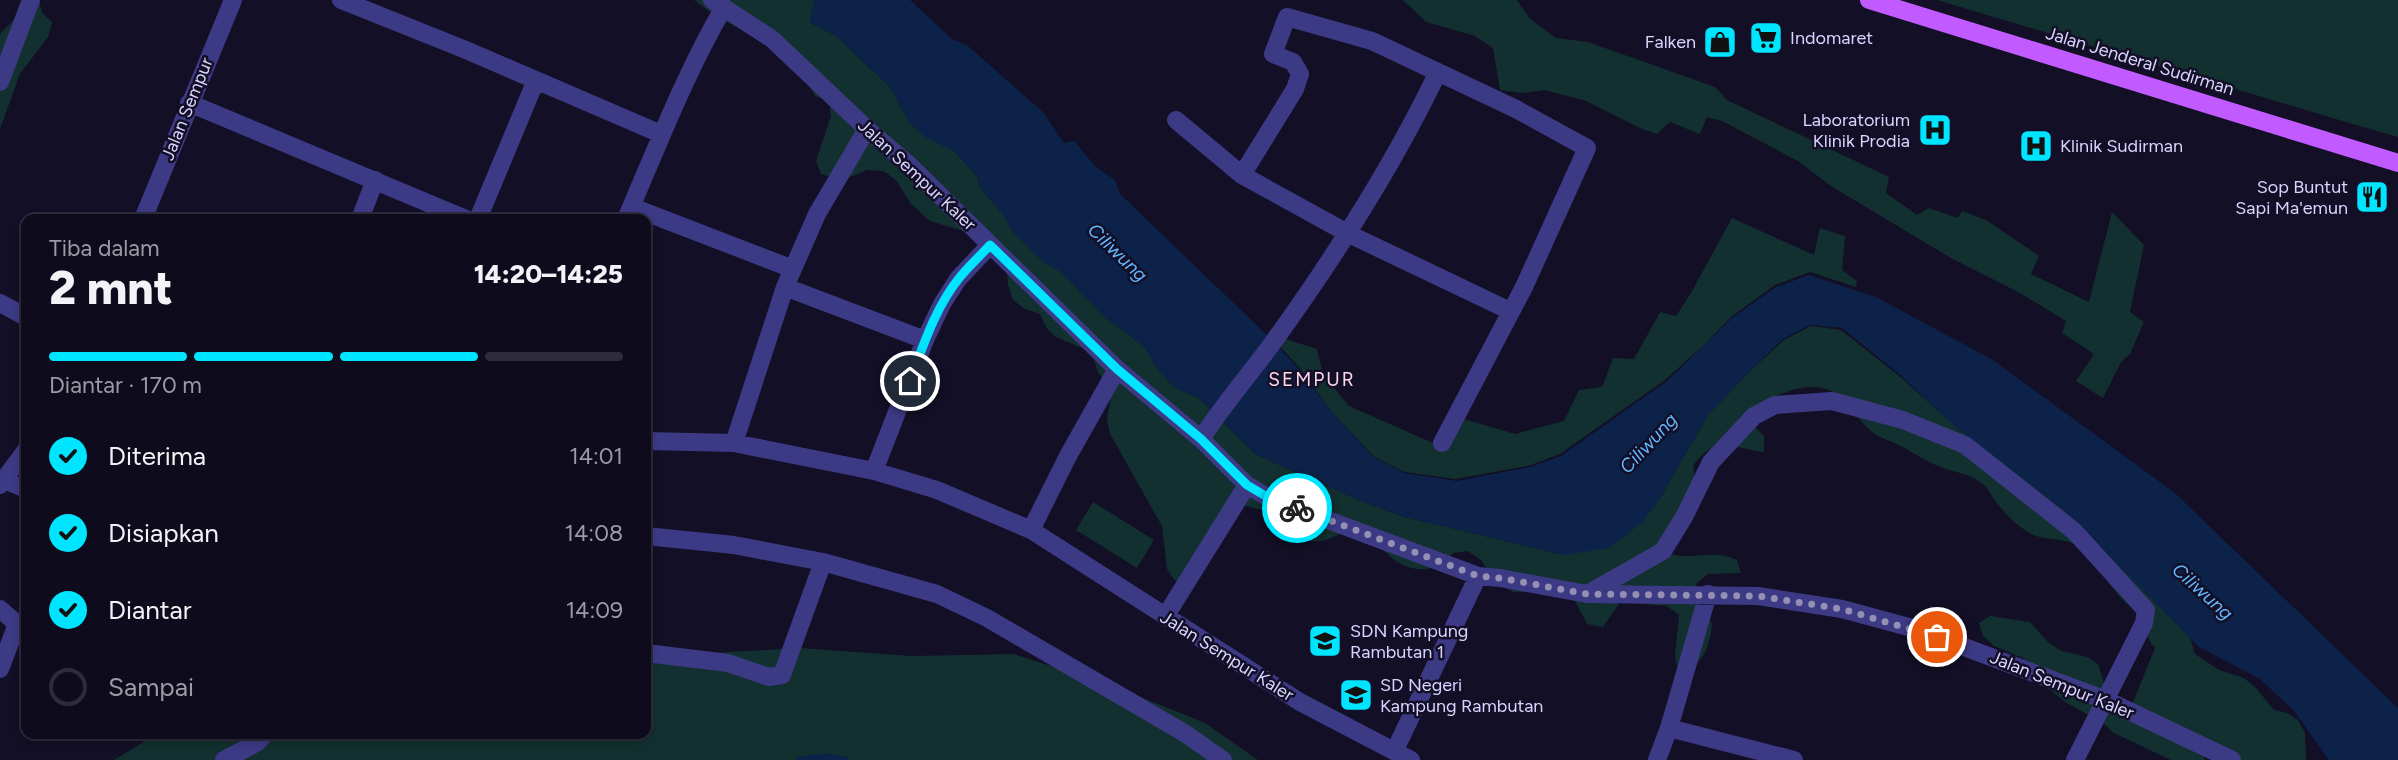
<!DOCTYPE html>
<html lang="id">
<head>
<meta charset="utf-8">
<style>
  body { margin:0; font-family:Figtree,sans-serif; background:#1c1929; color:#f1f3f6; height:100vh; display:flex; flex-direction:column; font-size:26px; white-space:nowrap }
  * { box-sizing:border-box; margin:0 }
  p { font-size:23px; color:#9b9ba3 }
  .icon { flex:none; width:38px; height:38px; fill:none; stroke:currentColor; stroke-width:2; stroke-linecap:round; stroke-linejoin:round }
  .map { position:relative; flex:1; overflow:hidden }
  .details { position:absolute; left:21px; top:214px; width:630px; height:525px; display:flex; flex-direction:column; background:#0e0b1c; border-radius:14px; box-shadow:0 4px 10px #0003,0 0 0 2px #2e2b3b }
  .details>* { flex:none }
  .pin { position:absolute; display:grid; place-items:center; width:60px; height:60px; color:#fff; margin:-30px; border:4px solid #fff; border-radius:50%; box-shadow:0 2px 7px #0007 }
  .courier { position:absolute; display:grid; place-items:center; width:70px; height:70px; margin:-35px; border:5px solid #00e5ff; border-radius:50%; background:#fff; color:#222; box-shadow:0 2px 9px #0007 }
  .head em { font-style:normal; font-weight:800 }
  .head div { display:flex; flex-direction:column-reverse }
  .head { display:flex; align-items:center; justify-content:space-between; height:119px; padding:0 28px }
  h1 { font-size:46px; font-weight:800; line-height:52px }
  .bar { display:grid; grid-template-columns:repeat(4,1fr); gap:10px 7px; align-content:center; height:84px; padding:0 28px }
  .bar i { height:9px; border-radius:5px; background:#2e2b3b }
  .bar .selected { background:#00e5ff }
  .bar p { grid-column:span 4 }
  ol { padding:0 28px; list-style:none }
  li { display:flex; align-items:center; gap:21px; height:77px }
  li p { margin-inline-start:auto }
  li .icon { padding:7px; border-radius:50%; background:#00e5ff; color:#111; stroke-width:4 }
  li:last-child { color:#9b9ba3 }
  li i { width:38px; height:38px; border:4px solid #2e2b3b; border-radius:50% }
  .map>svg:first-child { display:block }
</style>
</head>
<body>
<div class="map">
<svg width="2398" height="760" viewBox="0 0 2398 760">
  <rect width="100%" height="100%" fill="#130f26"/>
  <path fill="#12302f" d="M 39,0 L 42,13 L 52,22 L 48,37 L 20,74 L 0,129 L 0,34 L 22,12 Z
    M 694,0 L 814,0 L 810,23 L 835,35 L 890,87 L 909,122 L 926,137 L 954,151 L 977,176 L 981,189 L 1003,214 L 1013,232 L 1042,260 L 1060,271 L 1106,318 L 1145,347 L 1156,367 L 1175,388 L 1197,397 L 1257,455 L 1366,503 L 1405,517 L 1563,555 L 1660,498 L 1708,415 L 1751,370 L 1784,340 L 1811,326 L 1841,330 L 1898,375 L 1961,431 L 1975,436 L 1988,436 L 2187,627 L 2195,654 L 2219,670 L 2244,678 L 2256,688 L 2274,710 L 2287,713 L 2298,720 L 2305,733 L 2306,760 L 2232,760 L 2202,751 L 2205,760 L 2171,760 L 2114,733 L 2103,723 L 2065,702 L 2041,682 L 2023,658 L 1994,646 L 1983,636 L 1979,623 L 1990,616 L 2030,622 L 2050,644 L 2062,651 L 2087,657 L 2098,664 L 2107,693 L 2129,712 L 2155,648 C 2146,638 2145,627 2138,616 C 2132,607 2122,601 2116,592 C 2103,577 2096,559 2079,547 C 2065,536 2044,542 2028,532 C 2016,525 2002,511 1994,499 C 1991,495 1989,490 1985,486 C 1972,474 1962,474 1946,469 C 1930,464 1914,453 1899,445 C 1891,441 1883,439 1875,434 C 1857,422 1850,399 1829,390 C 1808,382 1786,391 1767,400 L 1754,426 L 1764,436 L 1764,452 C 1732,448 1715,434 1693,466 L 1696,480 L 1671,554 C 1695,561 1711,548 1737,560 L 1741,573 L 1708,574 L 1696,584 L 1697,600 L 1712,624 C 1711,637 1707,657 1694,665 C 1690,668 1682,669 1678,670 L 1675,656 L 1679,615 L 1667,606 L 1620,602 L 1603,627 L 1587,624 L 1574,599 L 1544,592 L 1513,592 L 1500,585 L 1489,574 L 1482,561 L 1468,551 L 1453,553 C 1436,573 1414,574 1393,559 C 1386,554 1380,545 1372,541 C 1364,536 1354,534 1345,531 C 1324,544 1306,547 1286,527 C 1282,523 1280,518 1275,516 C 1263,509 1247,506 1233,503 L 1220,512 L 1219,528 L 1190,581 L 1175,581 L 1167,569 L 1162,526 L 1110,434 L 1107,419 L 1113,386 L 1098,373 L 1094,359 L 1084,349 L 1056,337 L 1046,327 L 1040,314 L 1025,309 L 1013,300 L 1008,285 L 1007,269 L 976,235 L 930,221 L 911,204 L 896,180 L 883,171 L 867,170 L 853,176 L 836,178 L 821,174 L 816,161 L 831,116 L 829,101 L 815,96 C 796,57 752,36 716,16 C 708,11 701,5 694,0 Z
    M 1403,0 L 1517,0 L 1530,19 L 1556,38 L 1588,42 L 1715,87 L 1727,100 L 1889,177 L 1886,193 L 1917,215 L 1929,208 L 1958,218 L 1962,211 L 1986,220 L 2039,256 L 2031,274 L 2089,302 L 2112,212 L 2144,245 L 2130,312 L 2144,322 L 2130,354 L 2121,362 L 2103,398 L 2076,381 L 2094,354 L 2062,333 L 2066,321 L 2020,293 L 1951,258 L 1831,186 L 1798,161 L 1722,121 L 1707,117 L 1700,134 L 1670,122 L 1657,134 L 1642,129 L 1586,101 L 1545,90 L 1522,93 L 1500,90 L 1493,48 L 1475,36 L 1426,22 Z
    M 1937,0 L 2398,0 L 2398,137 L 2346,122 Z
    M 1732,218 L 1814,255 L 1820,228 L 1845,236 L 1842,270 L 1857,281 L 1856,287 L 1810,272 L 1775,285 L 1731,317 L 1705,344 L 1665,380 L 1560,454 L 1528,466 L 1455,479 L 1404,472 L 1374,457 L 1331,411 L 1299,367 L 1267,333 L 1317,349 L 1323,374 L 1349,406 L 1433,443 L 1450,415 L 1515,434 L 1564,421 L 1579,390 L 1602,387 L 1613,358 L 1634,359 L 1660,312 L 1676,316 L 1691,293 Z
    M 1093,502 L 1154,540 L 1137,568 L 1076,530 Z
    M 800,648 L 911,656 L 1014,654 L 1113,686 L 1205,723 L 1258,760 L 114,760 L 158,733 L 646,733 L 646,657 Z"/>
  <path fill="#0c2248" d="M 814,0 L 910,0 L 952,39 L 968,46 L 1043,112 L 1064,143 L 1074,141 L 1096,167 L 1115,180 L 1120,194 L 1267,335 L 1297,367 L 1331,411 L 1373,457 L 1404,473 L 1457,481 L 1530,467 L 1561,456 L 1667,381 L 1732,318 L 1776,287 L 1809,275 L 1876,297 L 1993,360 L 2175,493 L 2398,708 L 2398,760 L 2329,760 L 2294,711 L 2260,679 L 2199,647 L 2063,510 L 1951,423 L 1899,374 L 1842,328 L 1810,325 L 1783,339 L 1751,370 L 1708,415 L 1660,498 L 1643,522 L 1609,548 L 1563,555 L 1405,517 L 1366,503 L 1257,455 L 1197,397 L 1175,388 L 1156,367 L 1145,347 L 1106,318 L 1060,271 L 1042,261 L 1013,232 L 1003,214 L 981,189 L 977,176 L 954,151 L 926,138 L 909,122 L 890,87 L 835,35 L 810,23 Z"/>
  <g fill="none" stroke-linecap="round" stroke-linejoin="round">
    <path stroke="#0c2248" stroke-width="7" d="M 800,760 L 825,757 L 845,760"/>
    <path stroke="#3d3a85" stroke-width="18" d="M 341,0 L 466,50 L 661,134
      M 712,0 L 772,39 L 867,129 L 907,163 L 1117,369 L 1201,439 L 1247,485 L 1269,498 L 1478,576 L 1500,578 L 1587,594 L 1758,596 L 1842,609 L 1916,629 L 2106,700 L 2232,760
      M 0,82 L 31,0
      M 189,103 L 466,219
      M 1176,120 L 1242,175 L 1349,234 L 1510,311
      M 1242,175 L 1295,89 L 1300,74 L 1293,62 L 1273,54 L 1287,17 L 1372,41 L 1516,109 L 1587,148 L 1524,287 L 1442,443
      M 632,207 L 793,269
      M 143,219 L 233,0
      M 360,219 L 375,180
      M 478,219 L 536,80
      M 626,219 C 657,147 685,74 724,7
      M 785,287 L 925,340
      M 0,303 L 26,317
      M 1201,439 C 1223,405 1250,374 1274,341 C 1336,255 1392,168 1438,72
      M 646,441 L 734,443 L 874,471 L 937,490 L 1031,530 L 1300,702 L 1411,760
      M 734,443 L 785,287 L 817,214 L 867,129
      M 874,471 L 925,340 L 942,304 L 958,279 L 990,245
      M 4,480 L 26,489
      M 0,485 L 26,450
      M 1031,530 L 1068,456 L 1117,369
      M 646,536 L 734,545 L 823,562 L 937,594 L 987,618 L 1186,734 L 1223,760
      M 1589,593 L 1663,551 L 1684,517 L 1711,462 L 1754,416 L 1775,405 L 1832,401 L 1903,420 L 1965,445 L 2074,531 L 2146,610 L 2144,623 L 2075,760
      M 1708,594 L 1669,728 L 1794,760
      M 0,609 L 17,624
      M 1165,617 L 1247,485
      M 646,653 L 728,663 L 769,677 L 782,675 L 823,562
      M 0,669 L 17,624 L 26,619
      M 1395,750 L 1478,576
      M 224,760 L 258,742 L 265,733
      M 1657,760 L 1669,728"/>
    <path stroke="#c25bff" stroke-width="18" d="M 1869,0 L 2398,163"/>
  </g>
  <g fill="none" stroke-linecap="round" stroke-linejoin="round">
    <path stroke="#948fb3" stroke-width="7" stroke-dasharray="0 12.6" d="M 1297,508 L 1478,576 L 1500,578 L 1587,594 L 1758,596 L 1842,609 L 1937,637"/>
    <path stroke="#00e5ff" stroke-width="9" d="M 910,381 C 923,346 936,306 960,277 C 969,266 980,256 990,245 L 1117,369 L 1201,439 L 1247,485 L 1269,498 L 1297,508"/>
  </g>
  <defs>
    <symbol id="supermarket-square" viewBox="-11 -11 22 22"><rect x="-9" y="-9" width="18" height="18" rx="4" fill="#00e5ff" stroke="#130f26"/><path d="M-6-5.5h2.5l.6 2H6L4.5 2H-2.5L-4.4-4H-6ZM-1.5 3.2a1.3 1.3 0 1 0 .1 0ZM3 3.2a1.3 1.3 0 1 0 .1 0Z" fill="#111"/></symbol>
    <symbol id="shop-square" viewBox="-11 -11 22 22"><rect x="-9" y="-9" width="18" height="18" rx="4" fill="#00e5ff" stroke="#130f26"/><path d="M-5-2.5h2.3a2.7 3.5 0 0 1 5.4 0H5L5.5 6h-11ZM-1.5-2.5h3a1.5 2.3 0 0 0-3 0Z" fill="#111"/></symbol>
    <symbol id="hospital-square" viewBox="-11 -11 22 22"><rect x="-9" y="-9" width="18" height="18" rx="4" fill="#00e5ff" stroke="#130f26"/><path d="M-5-5h3v3.5h4V-5h3V5h-3V1.5h-4V5h-3Z" fill="#111"/></symbol>
    <symbol id="restaurant-square" viewBox="-11 -11 22 22"><rect x="-9" y="-9" width="18" height="18" rx="4" fill="#00e5ff" stroke="#130f26"/><path d="M-5-6h1v4h1v-4h1v4h1v-4h1v5L-1.5 .5V6h-2V.5L-5-1ZM5-6V6H3V1.5H1.5Q1.5-4 5-6Z" fill="#111"/></symbol>
    <symbol id="school-square" viewBox="-11 -11 22 22"><rect x="-9" y="-9" width="18" height="18" rx="4" fill="#00e5ff" stroke="#130f26"/><path d="M0-5L7-2L0 1L-7-2ZM-4 1L0 2.5L4 1V4Q0 6-4 4Z" fill="#111"/></symbol>
  </defs>
  <g fill-rule="evenodd">
    <use href="#supermarket-square" x="1747" y="19" width="38" height="38"/>
    <use href="#shop-square" x="1701" y="23" width="38" height="38"/>
    <use href="#hospital-square" x="1916" y="111" width="38" height="38"/>
    <use href="#hospital-square" x="2017" y="127" width="38" height="38"/>
    <use href="#restaurant-square" x="2353" y="178" width="38" height="38"/>
    <use href="#school-square" x="1306" y="622" width="38" height="38"/>
    <use href="#school-square" x="1337" y="676" width="38" height="38"/>
  </g>
  <g text-anchor="middle" stroke-width="5" stroke-linejoin="round" paint-order="stroke">
    <g font-size="18" fill="#d9d4ff" stroke="#130f26" text-anchor="start">
      <text x="1790" y="44">Indomaret</text>
      <text x="1696" y="48" text-anchor="end">Falken</text>
      <text x="1910" y="126" text-anchor="end">Laboratorium<tspan x="1910" dy="21">Klinik Prodia</tspan></text>
      <text x="2060" y="152">Klinik Sudirman</text>
      <text x="2348" y="193" text-anchor="end">Sop Buntut<tspan x="2348" dy="21">Sapi Ma'emun</tspan></text>
      <text x="1350" y="637">SDN Kampung<tspan x="1350" dy="21">Rambutan 1</tspan></text>
      <text x="1380" y="691">SD Negeri<tspan x="1380" dy="21">Kampung Rambutan</tspan></text>
    </g>
    <g font-size="18" fill="#d9d4ff" stroke="#130f26">
      <text transform="translate(2140 61) rotate(17)" y="6">Jalan Jenderal Sudirman</text>
      <text transform="translate(187 109) rotate(-68)" y="6">Jalan Sempur</text>
      <text transform="translate(917 175) rotate(43)" y="6">Jalan Sempur Kaler</text>
      <text transform="translate(1227 656) rotate(32)" y="6">Jalan Sempur Kaler</text>
      <text transform="translate(2062 685) rotate(22)" y="6">Jalan Sempur Kaler</text>
    </g>
    <g font-size="19" font-style="italic" fill="#62b6ff" stroke="#130f26">
      <text transform="translate(1118 252) rotate(44)" y="7">Ciliwung</text>
      <text transform="translate(1648 443) rotate(-47)" y="7">Ciliwung</text>
      <text transform="translate(2203 591) rotate(42)" y="7">Ciliwung</text>
    </g>
    <g font-size="19" letter-spacing="2" fill="#ffd6f0" stroke="#130f26">
      <text x="1312" y="386">SEMPUR</text>
    </g>
  </g>
</svg>
<div class="pin" style="left:1937px;top:637px;background:#ea580c"><svg class="icon" aria-label="bag" viewBox="0 0 24 24"><path d="M5 8h14l-1 12H6zM9 8a3 3 0 0 1 6 0"/></svg></div>
<div class="pin" style="left:910px;top:381px;background:#1f2937"><svg class="icon" aria-label="home" viewBox="0 0 24 24"><path d="M3 11l9-7 9 7M6 9v11h12V9"/></svg></div>
<div class="courier" style="left:1297px;top:508px"><svg class="icon" aria-label="bike" viewBox="0 0 24 24"><circle cx="6" cy="16" r="4"/><circle cx="18" cy="16" r="4"/><path d="M6 16l4-8h5l3 8M10 8l3 8H6M13 5h3"/></svg></div>
<section class="details">
<div class="head"><div><h1>2 mnt</h1><p>Tiba dalam</p></div><em>14:20–14:25</em></div>
<div class="bar"><i class="selected"></i><i class="selected"></i><i class="selected"></i><i></i><p>Diantar · 170 m</p></div>
<ol>
<li><svg class="icon" aria-label="check" viewBox="0 0 24 24"><path d="M5 12l5 5 9-10"/></svg>Diterima<p>14:01</p></li>
<li><svg class="icon" aria-label="check" viewBox="0 0 24 24"><path d="M5 12l5 5 9-10"/></svg>Disiapkan<p>14:08</p></li>
<li><svg class="icon" aria-label="check" viewBox="0 0 24 24"><path d="M5 12l5 5 9-10"/></svg>Diantar<p>14:09</p></li>
<li><i></i>Sampai</li>
</ol>
</section>
</div>
</body>
</html>
